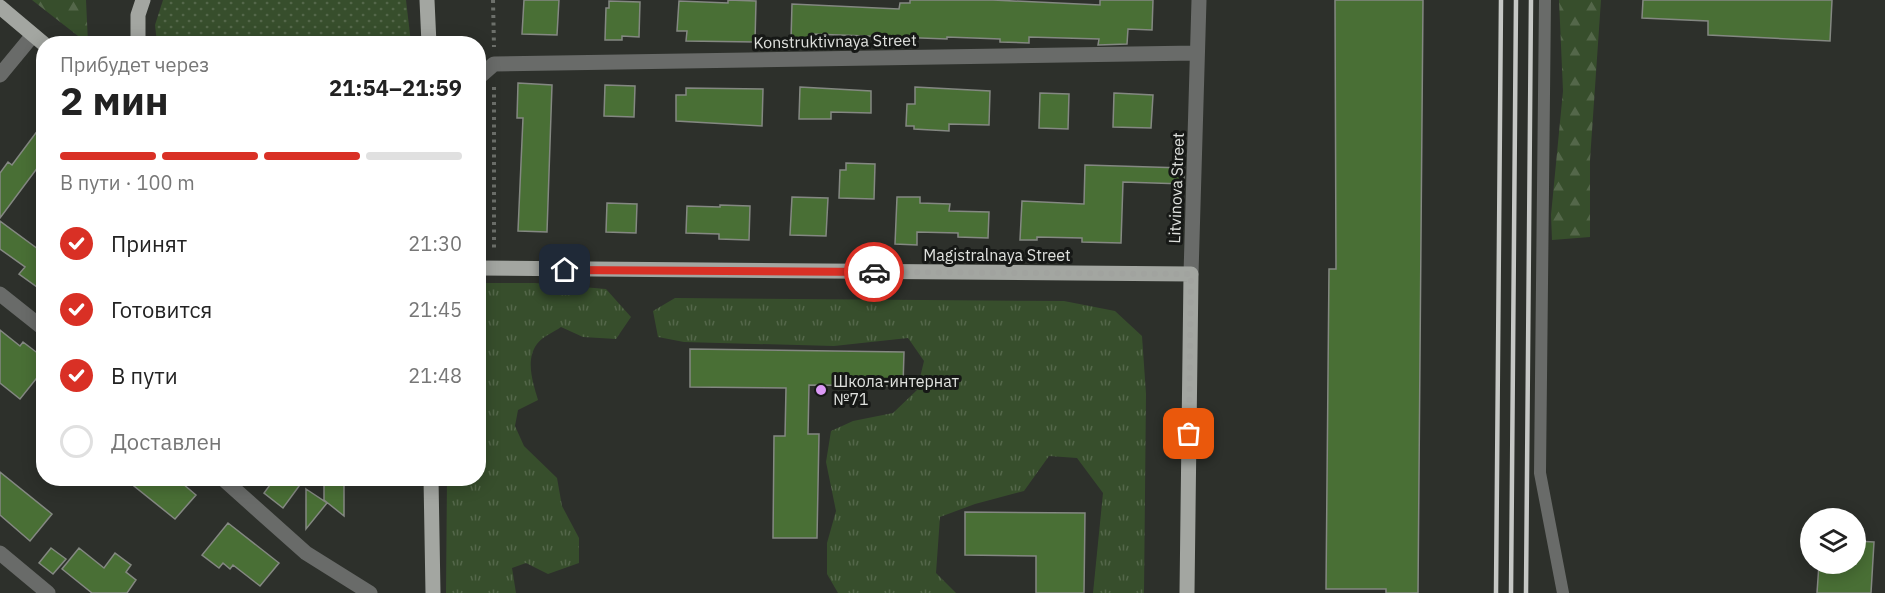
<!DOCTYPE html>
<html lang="ru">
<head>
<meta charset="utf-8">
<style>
  body { margin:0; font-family:"IBM Plex Sans",sans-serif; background:#f6f6f6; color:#222; height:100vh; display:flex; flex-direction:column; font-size:22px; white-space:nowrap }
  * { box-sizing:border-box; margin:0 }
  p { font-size:20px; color:#767676 }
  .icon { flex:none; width:33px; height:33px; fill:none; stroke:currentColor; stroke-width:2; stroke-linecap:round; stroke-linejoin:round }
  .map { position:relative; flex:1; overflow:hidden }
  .panel { position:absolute; left:36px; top:36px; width:450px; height:450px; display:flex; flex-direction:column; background:#fff; border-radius:24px; box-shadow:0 3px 15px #0003 }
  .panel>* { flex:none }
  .fabs { position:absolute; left:1800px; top:508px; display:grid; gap:12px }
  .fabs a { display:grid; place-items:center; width:66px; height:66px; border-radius:50%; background:#fff; box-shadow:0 3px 15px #0003; font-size:30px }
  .pin { position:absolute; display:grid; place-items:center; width:51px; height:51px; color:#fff; margin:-26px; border-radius:12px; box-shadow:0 3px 9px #0006 }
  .courier { position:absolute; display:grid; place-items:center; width:60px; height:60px; margin:-30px; border:4px solid #d93025; border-radius:50%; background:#fff; color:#222; box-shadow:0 2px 8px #0007 }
  .overview em { font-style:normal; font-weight:800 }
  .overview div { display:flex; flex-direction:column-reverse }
  .overview { display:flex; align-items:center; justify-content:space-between; height:102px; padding:0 24px }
  h1 { font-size:39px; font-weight:800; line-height:45px }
  .bar { display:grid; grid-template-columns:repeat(4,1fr); gap:9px 6px; align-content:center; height:72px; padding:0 24px }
  .bar i { height:8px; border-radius:4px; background:#e0e0e0 }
  .bar .current { background:#d93025 }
  .bar p { grid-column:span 4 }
  ol { padding:0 24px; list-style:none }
  li { display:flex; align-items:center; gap:18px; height:66px }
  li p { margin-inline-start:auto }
  li .icon { padding:6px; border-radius:50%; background:#d93025; color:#fff; stroke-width:4 }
  li:last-child { color:#767676 }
  li i { width:33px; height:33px; border:3px solid #e0e0e0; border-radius:50% }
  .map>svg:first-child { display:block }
</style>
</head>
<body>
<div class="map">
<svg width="1885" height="593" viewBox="0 0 1885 593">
  <defs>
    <pattern id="grass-dots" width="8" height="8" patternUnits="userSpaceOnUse" patternTransform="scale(1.5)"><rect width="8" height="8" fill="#374e2c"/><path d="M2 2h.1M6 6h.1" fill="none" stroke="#54674a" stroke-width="1.8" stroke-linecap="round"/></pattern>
    <pattern id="forest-firs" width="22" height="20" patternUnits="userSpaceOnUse" patternTransform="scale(1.5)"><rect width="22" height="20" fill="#374e2c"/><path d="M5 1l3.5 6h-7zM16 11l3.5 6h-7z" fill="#54674a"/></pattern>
    <pattern id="park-tufts" width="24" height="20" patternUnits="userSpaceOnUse" patternTransform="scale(1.5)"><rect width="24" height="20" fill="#374e2c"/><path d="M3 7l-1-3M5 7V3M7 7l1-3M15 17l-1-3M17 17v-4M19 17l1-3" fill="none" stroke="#54674a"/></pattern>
  </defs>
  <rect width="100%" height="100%" fill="#2d302b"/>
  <path fill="url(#grass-dots)" d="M 163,0 L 406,0 L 411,43 L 157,43 L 155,25 Z"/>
  <path fill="url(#forest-firs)" d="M 32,0 L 86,0 L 88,43 L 87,43 Z
    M 1559,0 L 1601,0 L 1590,160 L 1590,237 L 1552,240 L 1551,215 L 1563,91 Z"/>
  <path fill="url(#park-tufts)" d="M 479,283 L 535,283 L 606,289 L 631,317 L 616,339 L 583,337 L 561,327 C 554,332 542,337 537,344 C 525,360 533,383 538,400 L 518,410 L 515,426 L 524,446 L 557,478 L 562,506 L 579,538 L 579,563 L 548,574 L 526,563 L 512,568 L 516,593 L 446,593 L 447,479 L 478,478 Z
    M 675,298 L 1064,301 L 1115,311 L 1142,336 L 1146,394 L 1144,593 L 1093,593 L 1103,493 L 1077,458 L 1049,456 L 1024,491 L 975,504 L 940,517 L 936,573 L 956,593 L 838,593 L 827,574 L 827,543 L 836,511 L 826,462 L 831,431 L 853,421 L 893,413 L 917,390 L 924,361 L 908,338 L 834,346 L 684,342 L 658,337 L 653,311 Z"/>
  <path fill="#496f35" stroke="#848882" stroke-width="1.5" d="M 524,0 L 559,0 L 557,35 L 522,34 Z
    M 728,0 L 756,1 L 755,42 L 686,41 L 687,31 L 677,31 L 679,1 L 728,3 Z
    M 910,0 L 993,0 L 1100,5 L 1100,0 L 1153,0 L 1152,30 L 1128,29 L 1127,44 L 1098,45 L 1099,39 L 1029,37 L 1029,43 L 1000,42 L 1000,39 L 947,37 L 947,39 L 813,34 L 813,41 L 791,40 L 792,4 L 899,9 L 900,3 L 910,3 Z
    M 1335,0 L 1423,0 L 1418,593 L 1386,593 L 1386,589 L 1326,589 L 1329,269 L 1336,269 Z
    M 1643,0 L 1832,0 L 1830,41 L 1708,35 L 1708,21 L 1642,18 Z
    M 609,1 L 640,2 L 639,37 L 622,36 L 622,40 L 605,40 L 606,8 L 609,8 Z
    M 518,83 L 552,85 L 547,232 L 518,231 L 523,118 L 517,118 Z
    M 605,85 L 635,86 L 634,117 L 604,116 Z
    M 800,87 L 871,91 L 871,113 L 831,112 L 831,119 L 799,119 Z
    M 915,87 L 990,91 L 989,125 L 949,124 L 949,131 L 914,129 L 914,126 L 906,126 L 907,104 L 915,104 Z
    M 686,88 L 763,89 L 762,126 L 676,121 L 676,95 L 686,95 Z
    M 1040,93 L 1069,94 L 1068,129 L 1039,128 Z
    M 1114,93 L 1153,95 L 1151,128 L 1113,127 Z
    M 44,122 L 44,159 L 0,218 L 0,173 L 8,162 L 12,165 Z
    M 846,163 L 875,164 L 874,199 L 839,198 L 840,170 L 846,170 Z
    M 1085,165 L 1184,168 L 1184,184 L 1123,182 L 1121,243 L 1082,242 L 1082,238 L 1037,237 L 1037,240 L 1020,240 L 1022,201 L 1084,204 Z
    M 792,197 L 828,198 L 826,236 L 790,235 Z
    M 897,197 L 920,197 L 920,203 L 950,204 L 949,211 L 989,212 L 988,238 L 958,237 L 958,233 L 917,232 L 917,245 L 895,244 Z
    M 607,203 L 637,204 L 636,233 L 606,232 Z
    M 720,205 L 750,206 L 749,240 L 719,239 L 719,234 L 686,233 L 687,206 L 720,207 Z
    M 0,221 L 38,249 L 44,242 L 44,292 L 19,274 L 25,267 L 0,249 Z
    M 0,330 L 20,346 L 23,342 L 44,358 L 44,369 L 20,399 L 0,383 Z
    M 690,349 L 904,352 L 903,386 L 809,385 L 808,434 L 819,434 L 817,538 L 773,538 L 774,436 L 785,436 L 786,388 L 690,387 Z
    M 0,472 L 52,514 L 30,541 L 0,515 Z
    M 124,478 L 176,478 L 196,495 L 175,519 Z
    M 275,478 L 305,478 L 283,508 L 264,493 Z
    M 324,478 L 344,478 L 344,516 L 324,500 Z
    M 306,489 L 327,503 L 306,529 Z
    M 965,512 L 1085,513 L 1084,593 L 1036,593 L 1036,556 L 965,555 Z
    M 228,523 L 279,563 L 260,586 L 233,565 L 230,569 L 223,563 L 219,568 L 202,555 Z
    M 1856,541 L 1874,542 L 1871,593 L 1817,593 L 1819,564 L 1856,564 Z
    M 51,548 L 66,559 L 53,574 L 39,563 Z
    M 79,548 L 104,568 L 115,553 L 131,565 L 126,572 L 136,580 L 127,593 L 92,593 L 62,569 Z"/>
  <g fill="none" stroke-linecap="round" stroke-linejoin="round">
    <path stroke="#6d706b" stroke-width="4" stroke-dasharray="3 4.5" stroke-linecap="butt" d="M 493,0 L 494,47
      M 494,87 L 494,251"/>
    <path stroke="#696b69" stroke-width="12" d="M 1545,0 L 1540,473 L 1563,593"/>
    <path stroke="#696b69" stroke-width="15" d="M 0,75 L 33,35
      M 478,78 L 494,64 L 1197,53
      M 1191,274 L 1199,0
      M 0,294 L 44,329
      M 222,478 L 306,553 L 370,593
      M 0,553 L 48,593"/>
    <path stroke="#a3a6a1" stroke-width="15" d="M 427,0 L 429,44
      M 0,7 L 44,44
      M 138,44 L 138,15 L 143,0
      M 478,268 L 1191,274 L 1187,593
      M 431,478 L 433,593"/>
    <path stroke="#c6c8c5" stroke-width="4.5" d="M 1496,593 L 1501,0
      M 1511,593 L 1516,0
      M 1526,593 L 1531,0"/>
  </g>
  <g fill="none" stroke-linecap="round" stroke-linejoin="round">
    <path stroke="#a1a39f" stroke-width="6" stroke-dasharray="0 10.8" d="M 874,272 L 1191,274 L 1189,434"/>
    <path stroke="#d93025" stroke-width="8" d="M 565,270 L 874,272"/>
  </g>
  <circle fill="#db99f5" stroke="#161816" stroke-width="2" cx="821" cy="390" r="6"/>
  <g text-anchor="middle" stroke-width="6" stroke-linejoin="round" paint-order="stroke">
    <g font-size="16" fill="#dfe1de" stroke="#161816">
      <text transform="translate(835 41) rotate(-1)" y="6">Konstruktivnaya Street</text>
      <text transform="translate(1176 188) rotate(-88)" y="6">Litvinova Street</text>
      <text x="997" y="261">Magistralnaya Street</text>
    </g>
    <g font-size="16" fill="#dfe1de" stroke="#161816" text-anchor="start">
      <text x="833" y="387">Школа-интернат<tspan x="833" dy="18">№71</tspan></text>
    </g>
  </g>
</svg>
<div class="fabs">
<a><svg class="icon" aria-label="layers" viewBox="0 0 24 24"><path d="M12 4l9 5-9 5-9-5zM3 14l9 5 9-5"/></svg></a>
</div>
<div class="pin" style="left:1189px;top:434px;background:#ea580c"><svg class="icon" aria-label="bag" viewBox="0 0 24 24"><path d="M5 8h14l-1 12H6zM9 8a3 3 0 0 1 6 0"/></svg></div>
<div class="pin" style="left:565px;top:270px;background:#1f2937"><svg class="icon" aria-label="home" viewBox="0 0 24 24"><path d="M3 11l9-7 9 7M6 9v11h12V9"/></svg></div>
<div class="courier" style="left:874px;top:272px"><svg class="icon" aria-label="car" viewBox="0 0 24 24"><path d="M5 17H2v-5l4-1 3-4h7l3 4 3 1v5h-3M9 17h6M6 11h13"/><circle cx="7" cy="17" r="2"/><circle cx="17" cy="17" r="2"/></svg></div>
<section class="panel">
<div class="overview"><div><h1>2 мин</h1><p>Прибудет через</p></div><em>21:54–21:59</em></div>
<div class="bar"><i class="current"></i><i class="current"></i><i class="current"></i><i></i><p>В пути · 100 m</p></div>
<ol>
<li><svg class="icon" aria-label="check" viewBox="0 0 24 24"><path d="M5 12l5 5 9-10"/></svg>Принят<p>21:30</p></li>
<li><svg class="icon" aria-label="check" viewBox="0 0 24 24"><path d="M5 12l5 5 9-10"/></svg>Готовится<p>21:45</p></li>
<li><svg class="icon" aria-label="check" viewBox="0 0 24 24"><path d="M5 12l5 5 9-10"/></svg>В пути<p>21:48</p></li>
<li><i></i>Доставлен</li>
</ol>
</section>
</div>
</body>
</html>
